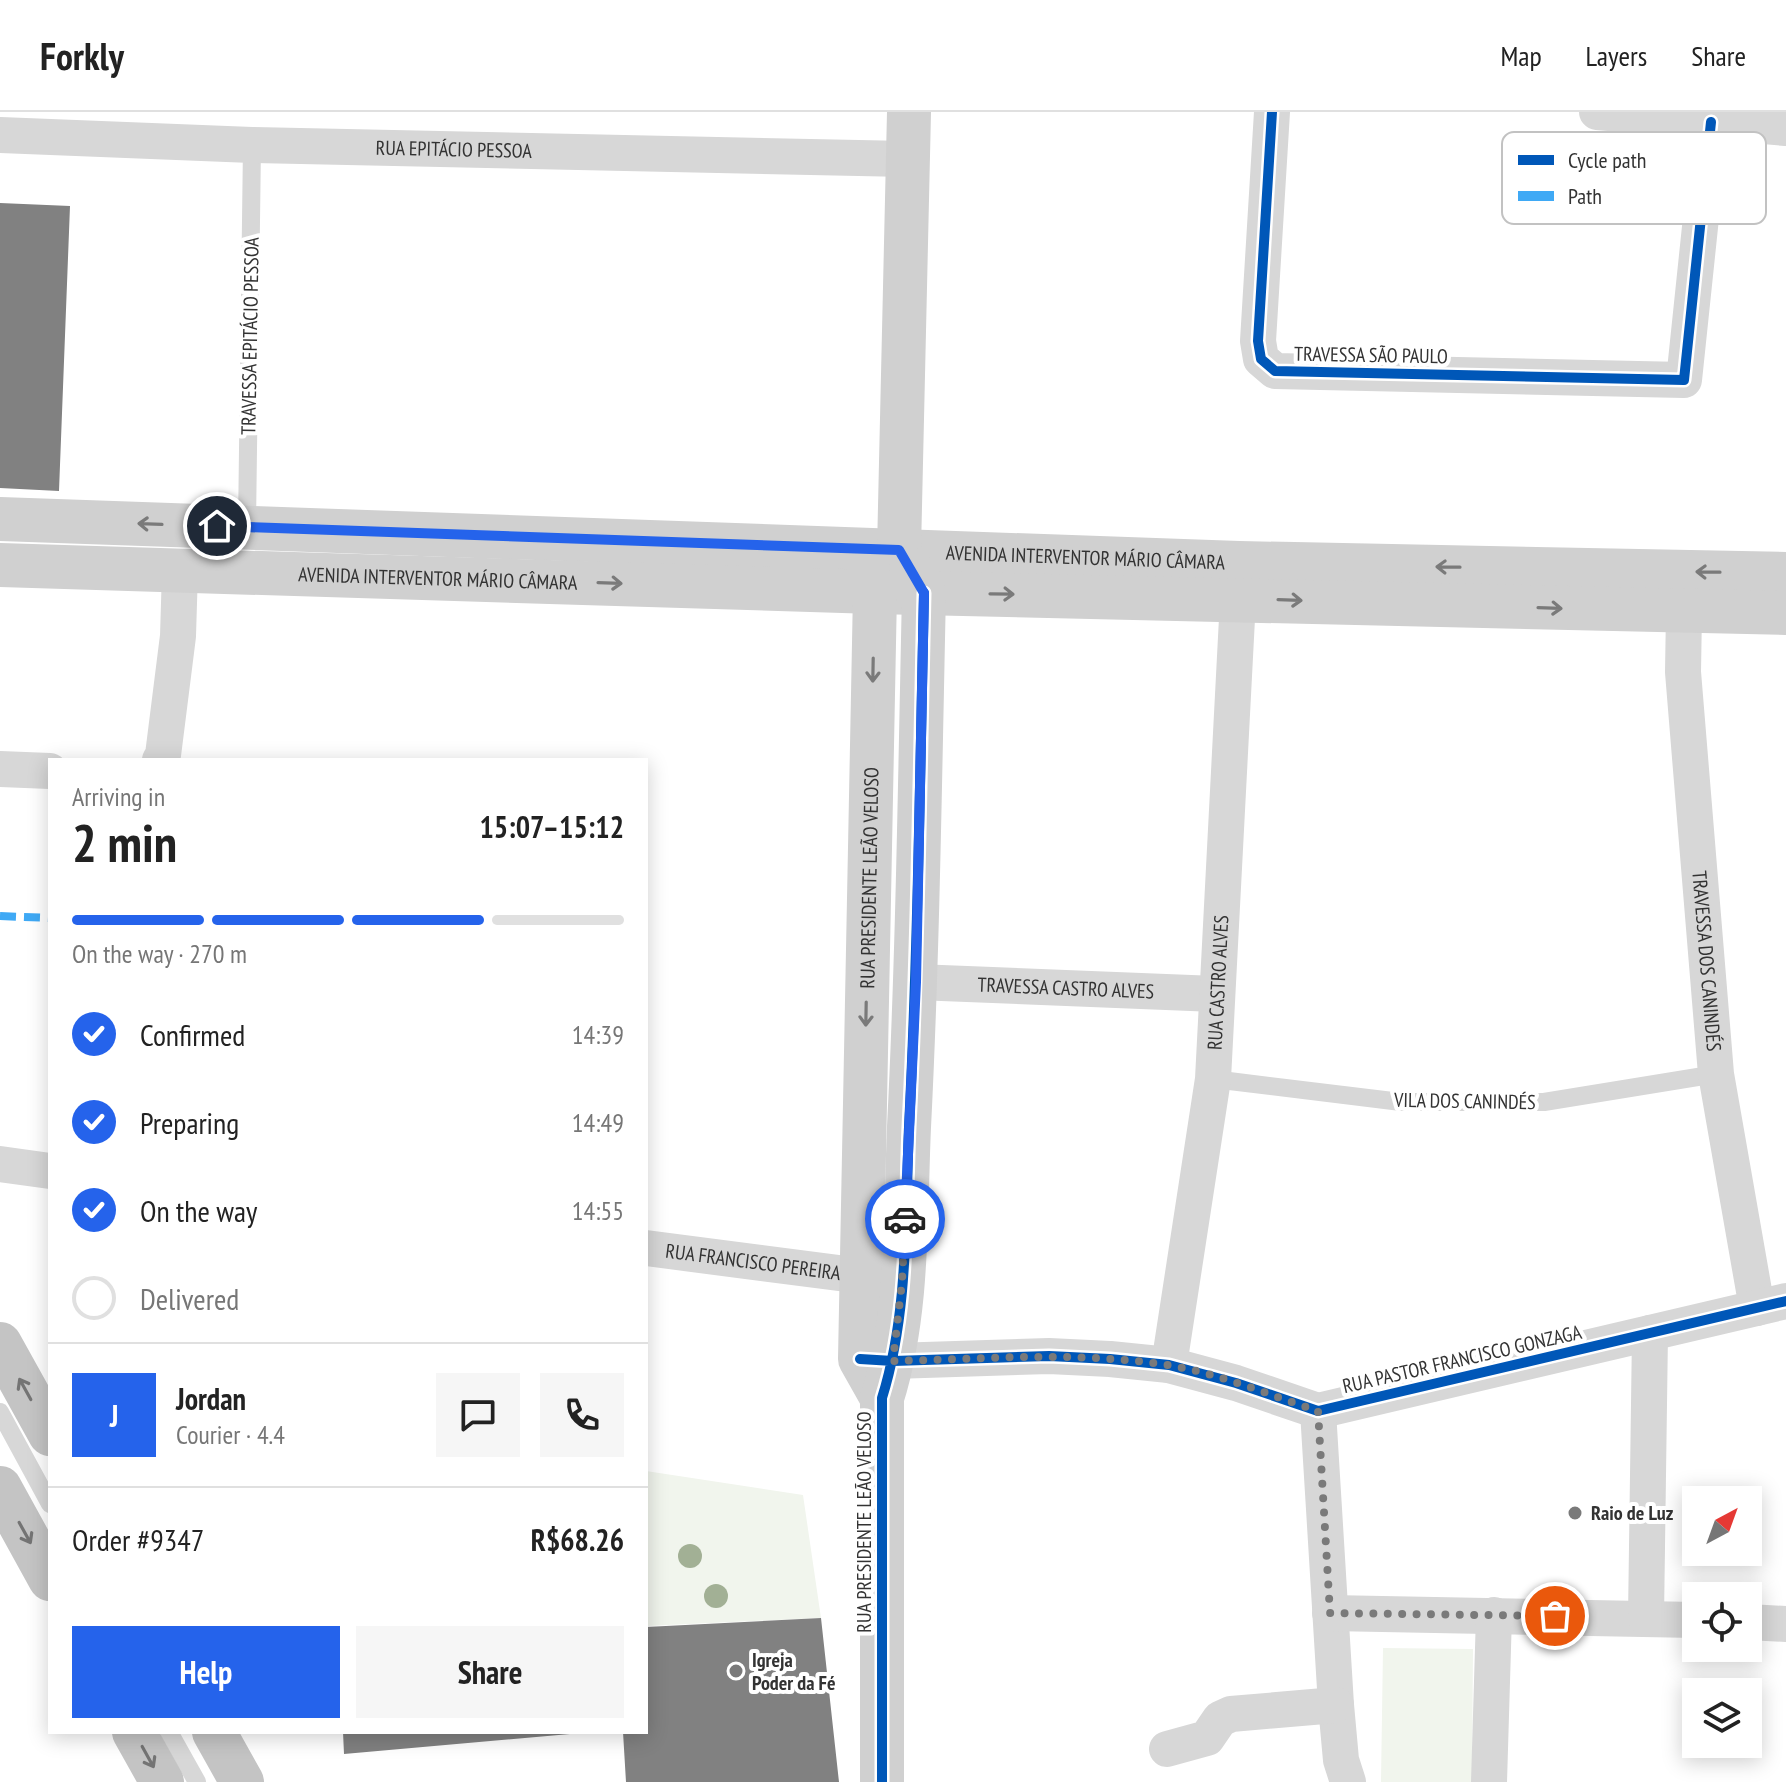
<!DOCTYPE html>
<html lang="en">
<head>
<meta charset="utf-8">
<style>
  body { margin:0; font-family:"PT Sans Narrow",sans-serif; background:#f6f6f6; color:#222; height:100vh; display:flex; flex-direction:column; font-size:30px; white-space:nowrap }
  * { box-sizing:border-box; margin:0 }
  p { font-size:26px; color:#767676 }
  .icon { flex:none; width:44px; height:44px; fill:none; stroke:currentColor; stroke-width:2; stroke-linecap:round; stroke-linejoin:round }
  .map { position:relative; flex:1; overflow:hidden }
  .details { position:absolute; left:48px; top:646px; width:600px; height:976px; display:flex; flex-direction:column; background:#fff; border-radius:0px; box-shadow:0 4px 20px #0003 }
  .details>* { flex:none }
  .needle { width:52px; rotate:41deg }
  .controls { position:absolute; left:1682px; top:1374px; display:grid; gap:16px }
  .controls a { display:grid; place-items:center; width:80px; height:80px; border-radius:0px; background:#fff; box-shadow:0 4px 20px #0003; font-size:40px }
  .pin { position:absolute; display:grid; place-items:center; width:68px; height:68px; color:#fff; margin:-34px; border:4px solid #fff; border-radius:50%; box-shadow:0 2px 8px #0007 }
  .courier { position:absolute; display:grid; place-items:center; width:80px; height:80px; margin:-40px; border:6px solid #2563eb; border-radius:50%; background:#fff; color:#222; box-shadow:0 2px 10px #0007 }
  .overview em { font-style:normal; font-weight:700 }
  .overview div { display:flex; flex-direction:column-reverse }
  .overview { display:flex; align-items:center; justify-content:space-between; height:136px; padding:0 24px }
  h1 { font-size:52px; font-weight:700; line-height:60px }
  .bar { display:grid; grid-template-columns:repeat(4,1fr); gap:12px 8px; align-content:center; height:96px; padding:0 24px }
  .bar i { height:10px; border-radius:6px; background:#e0e0e0 }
  .bar .current { background:#2563eb }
  .bar p { grid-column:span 4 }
  .line { display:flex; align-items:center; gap:20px; padding:0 24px; border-top:2px solid #e0e0e0 }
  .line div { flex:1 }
  .round { display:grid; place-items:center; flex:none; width:84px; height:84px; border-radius:0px; background:#f6f6f6 }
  ol { padding:0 24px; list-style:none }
  li { display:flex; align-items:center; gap:24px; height:88px }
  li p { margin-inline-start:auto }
  li .icon { padding:8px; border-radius:50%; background:#2563eb; color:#fff; stroke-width:4 }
  li:last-child { color:#767676 }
  li i { width:44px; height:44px; border:4px solid #e0e0e0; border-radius:50% }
  .button { display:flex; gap:16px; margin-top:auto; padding:16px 24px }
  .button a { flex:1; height:92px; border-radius:0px; background:#2563eb; color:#fff; font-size:32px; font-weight:700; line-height:92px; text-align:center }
  .button a+a { background:#f6f6f6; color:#222 }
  header { display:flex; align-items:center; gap:48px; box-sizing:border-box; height:112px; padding:0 40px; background:#fff; border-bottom:2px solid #e0e0e0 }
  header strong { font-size:38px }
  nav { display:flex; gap:44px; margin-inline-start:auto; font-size:28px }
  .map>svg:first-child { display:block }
</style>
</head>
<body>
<header>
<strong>Forkly</strong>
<nav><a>Map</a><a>Layers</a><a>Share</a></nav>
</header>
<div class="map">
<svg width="1786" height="1670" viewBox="0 0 1786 1670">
  <rect width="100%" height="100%" fill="#fff"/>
  <path fill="#f1f5ed" d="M 646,1359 L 803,1383 L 821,1506 L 646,1514 Z
    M 1383,1536 L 1473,1537 L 1472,1670 L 1381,1670 Z"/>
  <path fill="#818181" d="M 0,91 L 70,94 L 59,379 L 0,376 Z
    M 821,1506 L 839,1670 L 626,1670 L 623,1620 L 646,1620 L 646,1515 Z
    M 343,1620 L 570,1620 L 570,1622 L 344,1642 Z"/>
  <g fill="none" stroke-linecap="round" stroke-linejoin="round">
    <path stroke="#d7d7d7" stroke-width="18" d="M 247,414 L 252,33
      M 1213,967 L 1401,990 L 1544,990 L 1716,962
      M 0,1300 L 50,1392
      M 169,1620 L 197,1670"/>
    <g stroke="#d7d7d7" stroke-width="36">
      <path d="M 1272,0 L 1258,229 L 1261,247 L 1275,259 L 1684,268 L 1711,10"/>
      <path d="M 1597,0 L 1786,16"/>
      <path id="s1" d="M 0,23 L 252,33 L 907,47"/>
      <path id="s2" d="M 1684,500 L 1683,560 L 1716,962 L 1757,1196"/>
      <path d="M 160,648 L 163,643 L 178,524 L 180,458"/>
      <path d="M 0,657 L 50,659"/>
      <path id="s3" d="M 916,870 L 1216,882"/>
      <path d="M 0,1052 L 50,1059"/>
      <path id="s4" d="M 646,1136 L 862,1164"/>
      <path d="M 864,1248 L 893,1249 L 1049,1244 L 1110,1247 L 1169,1253 L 1236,1271 L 1318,1299 L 1786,1189"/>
      <path id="s5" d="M 1169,1253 L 1213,967 L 1238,487"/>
      <path d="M 1318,1299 L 1336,1593 L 1341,1648 L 1348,1670"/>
      <path d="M 1330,1501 L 1696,1508"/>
      <path d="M 1646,1506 L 1650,1221"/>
      <path d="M 1748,1510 L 1786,1512"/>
      <path d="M 1167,1637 L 1207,1626 L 1220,1607 L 1231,1602 L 1336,1593"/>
      <path d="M 1489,1670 L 1494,1503"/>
    </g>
    <g stroke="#d0d0d0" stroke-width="44">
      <path id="s6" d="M 0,407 L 1239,451 L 1786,462"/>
      <path id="s7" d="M 0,453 L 875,480 L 1786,501"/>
      <path id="s8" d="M 882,1286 L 860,1247 L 875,480 L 899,438 L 909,0"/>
      <path d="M 882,1670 L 882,1286 C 909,1200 905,1104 909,1015 C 918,837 920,659 924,481 L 911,457"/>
    </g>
    <path stroke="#c4c4c4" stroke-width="44" d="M 0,1232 L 50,1322
      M 0,1376 L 50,1467
      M 134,1620 L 162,1670
      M 214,1620 L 242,1670"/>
    <path stroke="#3fa9f5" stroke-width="8" stroke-dasharray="16 8" stroke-linecap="butt" d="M 0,804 L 50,806"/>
    <defs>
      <path id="cycleway" d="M 1272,0 L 1258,229 L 1261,247 L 1275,259 L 1684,268 L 1711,10
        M 860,1247 L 893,1249 L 1049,1244 L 1110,1247 L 1169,1253 L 1236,1271 L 1318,1299 L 1786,1189
        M 882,1670 L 882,1286 C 909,1200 905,1104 909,1015 C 918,837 920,659 924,481"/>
    </defs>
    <use href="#cycleway" stroke="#fff" stroke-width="15"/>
    <use href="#cycleway" stroke="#0057b8" stroke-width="10"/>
  </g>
  <g fill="#a2b095">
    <circle cx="690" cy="1444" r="12"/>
    <circle cx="716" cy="1484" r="12"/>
  </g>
  <defs><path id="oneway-shaft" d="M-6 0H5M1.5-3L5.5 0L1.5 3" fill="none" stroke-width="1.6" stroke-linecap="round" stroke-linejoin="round" transform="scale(2)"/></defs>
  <g stroke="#7a7a7a">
    <use href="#oneway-shaft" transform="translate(150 412) rotate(-178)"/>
    <use href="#oneway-shaft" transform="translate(1448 455) rotate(-179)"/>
    <use href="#oneway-shaft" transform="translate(1708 460) rotate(-179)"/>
    <use href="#oneway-shaft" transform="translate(610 471) rotate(2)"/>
    <use href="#oneway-shaft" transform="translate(1002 482) rotate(1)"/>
    <use href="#oneway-shaft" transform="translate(1290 488) rotate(2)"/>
    <use href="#oneway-shaft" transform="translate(1550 496) rotate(2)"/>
    <use href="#oneway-shaft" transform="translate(873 558) rotate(91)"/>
    <use href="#oneway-shaft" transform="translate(866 902) rotate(91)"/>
  </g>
  <g stroke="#747474">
    <use href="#oneway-shaft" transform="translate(25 1277) rotate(-119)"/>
    <use href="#oneway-shaft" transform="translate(25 1421) rotate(61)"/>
    <use href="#oneway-shaft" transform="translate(148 1645) rotate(61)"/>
  </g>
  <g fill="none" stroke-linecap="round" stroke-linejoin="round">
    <path stroke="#7a7a7a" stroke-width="8" stroke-dasharray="0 14.4" d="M 905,1107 L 902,1170 L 893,1249 C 984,1247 1076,1239 1167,1253 C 1218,1261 1269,1283 1318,1299 L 1330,1501 L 1555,1504"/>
    <path stroke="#2563eb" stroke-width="10" d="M 217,414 L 899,438 L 924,481 L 916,870 L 905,1107"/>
  </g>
  <g fill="#7a7a7a" stroke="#fff" stroke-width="3">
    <circle cx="1575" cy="1401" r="8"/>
    <circle cx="736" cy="1559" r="8"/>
  </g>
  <g text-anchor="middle" stroke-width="8" stroke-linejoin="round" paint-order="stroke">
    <g font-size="20" fill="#333" stroke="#fff">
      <text dy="7" stroke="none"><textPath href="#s1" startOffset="454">RUA EPITÁCIO PESSOA</textPath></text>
      <text transform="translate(250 224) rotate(-89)" y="7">TRAVESSA EPITÁCIO PESSOA</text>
      <text transform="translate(1371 243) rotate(1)" y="7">TRAVESSA SÃO PAULO</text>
      <text dy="7" stroke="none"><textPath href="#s6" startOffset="1086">AVENIDA INTERVENTOR MÁRIO CÂMARA</textPath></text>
      <text dy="7" stroke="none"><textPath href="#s7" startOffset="438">AVENIDA INTERVENTOR MÁRIO CÂMARA</textPath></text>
      <text dy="7" stroke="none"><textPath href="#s8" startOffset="526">RUA PRESIDENTE LEÃO VELOSO</textPath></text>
      <text dy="7" stroke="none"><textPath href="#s2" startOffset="350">TRAVESSA DOS CANINDÉS</textPath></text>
      <text dy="7" stroke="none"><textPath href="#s5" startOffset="386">RUA CASTRO ALVES</textPath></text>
      <text dy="7" stroke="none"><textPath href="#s3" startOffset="150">TRAVESSA CASTRO ALVES</textPath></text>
      <text transform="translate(1465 989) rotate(1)" y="7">VILA DOS CANINDÉS</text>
      <text dy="7" stroke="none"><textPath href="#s4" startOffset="108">RUA FRANCISCO PEREIRA</textPath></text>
      <text transform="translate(1462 1247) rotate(-13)" y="7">RUA PASTOR FRANCISCO GONZAGA</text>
      <text transform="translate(864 1410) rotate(-90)" y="7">RUA PRESIDENTE LEÃO VELOSO</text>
    </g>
    <g font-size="20" font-weight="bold" fill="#333" stroke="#fff" text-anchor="start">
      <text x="1591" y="1408">Raio de Luz</text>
      <text x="752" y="1555">Igreja<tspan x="752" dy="23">Poder da Fé</tspan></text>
    </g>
  </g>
  <rect x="1502" y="20" width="264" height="92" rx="12" fill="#fff" stroke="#c2c2c2" stroke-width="2"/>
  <rect x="1518" y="43" width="36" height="10" fill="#0057b8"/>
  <rect x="1518" y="79" width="36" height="10" fill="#3fa9f5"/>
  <g font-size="22" fill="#333">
    <text x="1568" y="56">Cycle path</text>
    <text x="1568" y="92">Path</text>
  </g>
</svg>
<div class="controls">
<a><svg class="needle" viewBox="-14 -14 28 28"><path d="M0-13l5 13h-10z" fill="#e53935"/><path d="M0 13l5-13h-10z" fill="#767676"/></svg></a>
<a><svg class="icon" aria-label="locate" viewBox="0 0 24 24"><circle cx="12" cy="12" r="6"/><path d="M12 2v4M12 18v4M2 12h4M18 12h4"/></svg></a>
<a><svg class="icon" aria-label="layers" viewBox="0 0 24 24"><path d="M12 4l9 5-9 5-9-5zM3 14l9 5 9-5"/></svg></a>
</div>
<div class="pin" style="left:1555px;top:1504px;background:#ea580c"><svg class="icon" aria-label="bag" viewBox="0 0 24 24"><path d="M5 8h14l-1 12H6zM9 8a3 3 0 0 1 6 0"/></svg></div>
<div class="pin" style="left:217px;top:414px;background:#1f2937"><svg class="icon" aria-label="home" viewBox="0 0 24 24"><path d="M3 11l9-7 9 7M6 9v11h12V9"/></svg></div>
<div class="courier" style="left:905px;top:1107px"><svg class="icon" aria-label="car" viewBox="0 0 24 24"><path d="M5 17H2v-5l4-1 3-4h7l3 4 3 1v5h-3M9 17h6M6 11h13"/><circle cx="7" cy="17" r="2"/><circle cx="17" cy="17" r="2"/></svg></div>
<section class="details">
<div class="overview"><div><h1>2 min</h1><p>Arriving in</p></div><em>15:07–15:12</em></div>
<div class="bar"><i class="current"></i><i class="current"></i><i class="current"></i><i></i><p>On the way · 270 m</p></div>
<ol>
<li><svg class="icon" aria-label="check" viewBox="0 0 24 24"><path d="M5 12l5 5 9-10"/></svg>Confirmed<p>14:39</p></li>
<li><svg class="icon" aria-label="check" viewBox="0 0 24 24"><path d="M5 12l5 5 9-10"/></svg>Preparing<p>14:49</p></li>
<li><svg class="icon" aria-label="check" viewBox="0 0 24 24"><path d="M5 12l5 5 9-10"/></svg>On the way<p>14:55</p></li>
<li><i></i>Delivered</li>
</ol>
<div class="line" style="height:144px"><b class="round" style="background:#2563eb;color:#fff">J</b><div><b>Jordan</b><p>Courier · 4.4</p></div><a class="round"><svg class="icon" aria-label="chat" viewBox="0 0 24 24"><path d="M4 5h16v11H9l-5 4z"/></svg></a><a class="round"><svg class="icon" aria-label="phone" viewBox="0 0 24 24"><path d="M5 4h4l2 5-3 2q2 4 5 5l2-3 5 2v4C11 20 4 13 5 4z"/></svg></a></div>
<div class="line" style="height:104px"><div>Order #9347</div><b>R$68.26</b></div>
<div class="button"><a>Help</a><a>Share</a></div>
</section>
</div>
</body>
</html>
